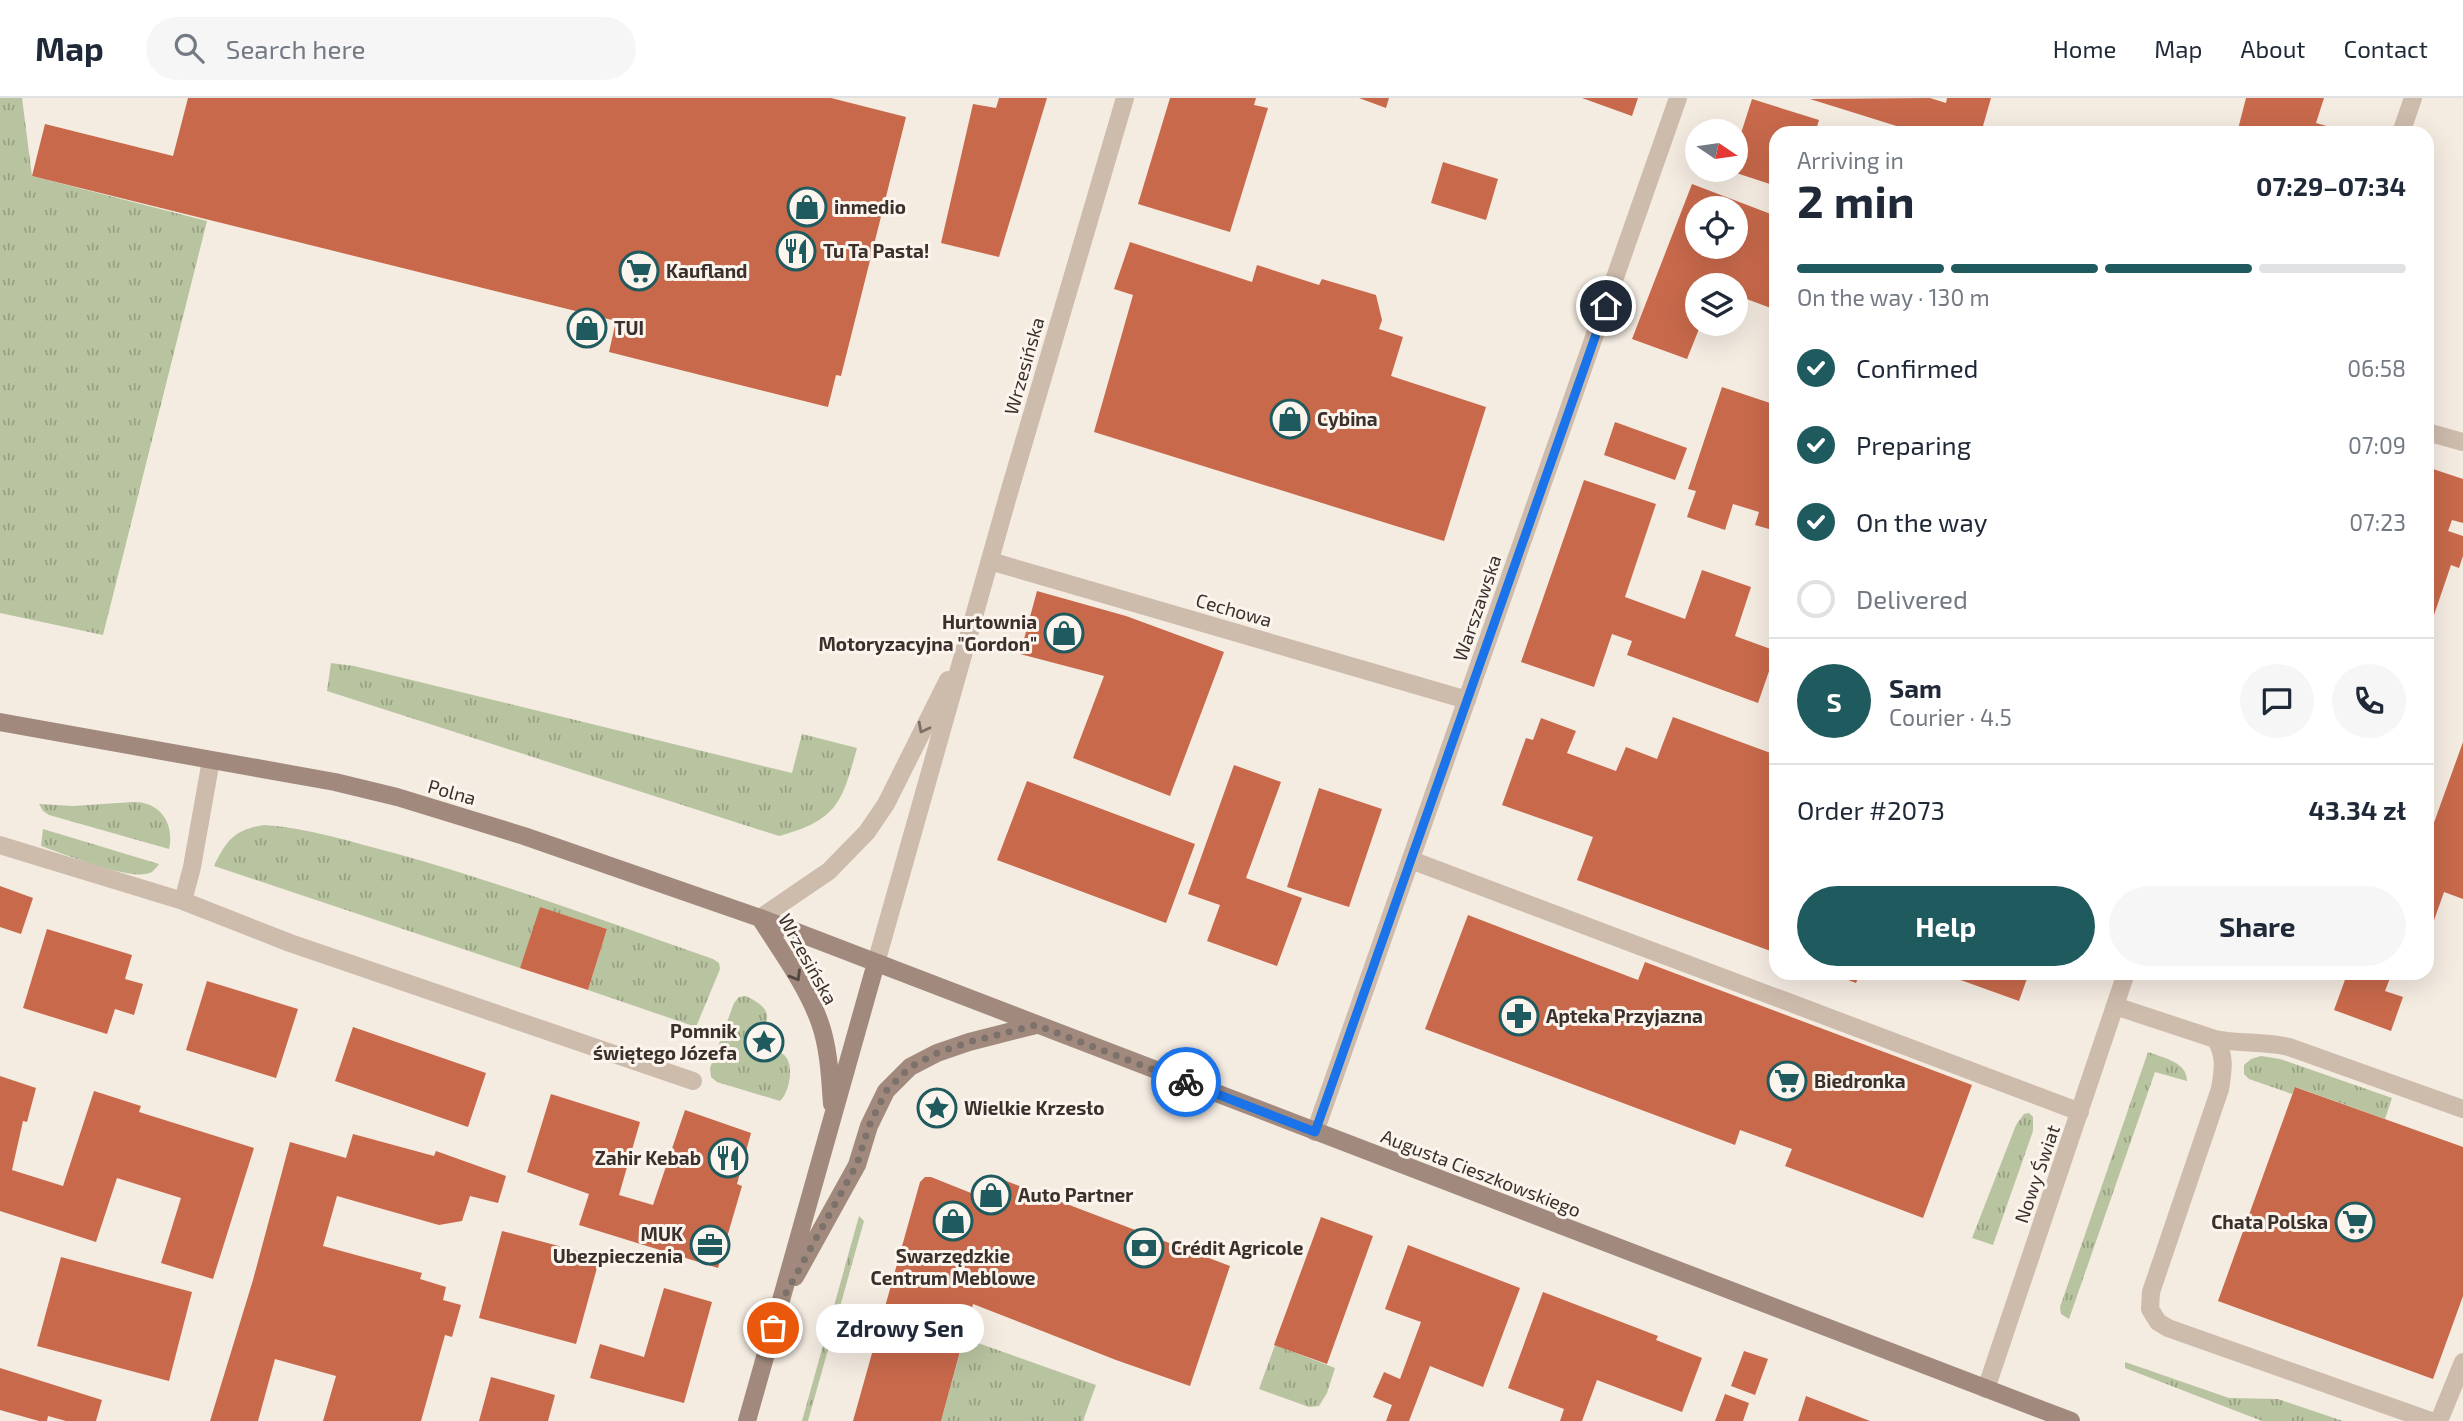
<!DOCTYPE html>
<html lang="en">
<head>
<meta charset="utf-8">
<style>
  body { margin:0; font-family:"Exo 2",sans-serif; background:#f6f6f7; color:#1f2937; height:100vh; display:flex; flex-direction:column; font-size:26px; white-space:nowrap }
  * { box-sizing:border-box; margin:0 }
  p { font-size:23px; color:#747a83 }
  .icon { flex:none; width:38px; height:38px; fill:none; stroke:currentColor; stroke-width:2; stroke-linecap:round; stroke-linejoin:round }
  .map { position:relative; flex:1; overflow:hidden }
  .drawer { position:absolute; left:1769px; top:28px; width:665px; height:854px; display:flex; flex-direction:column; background:#fff; border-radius:21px; box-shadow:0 7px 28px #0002 }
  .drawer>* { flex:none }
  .needle { width:46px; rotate:103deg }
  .fabs { position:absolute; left:1685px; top:21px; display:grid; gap:14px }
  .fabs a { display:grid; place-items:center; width:63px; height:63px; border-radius:50%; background:#fff; box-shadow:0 7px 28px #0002; font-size:35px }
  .pin { position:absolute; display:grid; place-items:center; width:60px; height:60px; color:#fff; margin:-30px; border:4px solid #fff; border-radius:50%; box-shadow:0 2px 7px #0007 }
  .courier { position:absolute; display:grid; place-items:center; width:70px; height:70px; margin:-35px; border:5px solid #1a73e8; border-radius:50%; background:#fff; color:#222; box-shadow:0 2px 9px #0007 }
  .bubble { position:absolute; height:49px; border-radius:24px; background:#fff; box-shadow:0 7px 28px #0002; font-size:23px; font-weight:700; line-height:49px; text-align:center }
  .headline em { font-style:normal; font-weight:700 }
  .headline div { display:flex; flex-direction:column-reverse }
  .headline { display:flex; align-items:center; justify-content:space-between; height:119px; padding:0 28px }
  h1 { font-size:46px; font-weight:700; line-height:52px }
  .bar { display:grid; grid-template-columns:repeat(4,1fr); gap:10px 7px; align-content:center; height:84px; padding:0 28px }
  .bar i { height:9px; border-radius:5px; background:#e0e1e3 }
  .bar .selected { background:#1f5a5e }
  .bar p { grid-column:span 4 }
  .line { display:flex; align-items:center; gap:18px; padding:0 28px; border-top:2px solid #e0e1e3 }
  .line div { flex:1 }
  .round { display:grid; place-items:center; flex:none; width:74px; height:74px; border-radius:37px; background:#f6f6f7 }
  ol { padding:0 28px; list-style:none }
  li { display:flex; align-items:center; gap:21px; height:77px }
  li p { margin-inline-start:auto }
  li .icon { padding:7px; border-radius:50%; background:#1f5a5e; color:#fff; stroke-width:4 }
  li:last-child { color:#747a83 }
  li i { width:38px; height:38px; border:4px solid #e0e1e3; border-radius:50% }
  .action { display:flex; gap:14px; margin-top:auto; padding:14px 28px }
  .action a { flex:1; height:80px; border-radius:42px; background:#1f5a5e; color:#fff; font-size:28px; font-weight:700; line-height:80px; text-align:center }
  .action a+a { background:#f6f6f7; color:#1f2937 }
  header { display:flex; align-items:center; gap:42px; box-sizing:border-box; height:98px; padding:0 35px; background:#fff; border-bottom:2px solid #e0e1e3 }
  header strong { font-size:33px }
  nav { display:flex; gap:38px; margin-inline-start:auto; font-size:24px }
  .search { width:490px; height:63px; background:#f6f6f7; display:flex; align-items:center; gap:18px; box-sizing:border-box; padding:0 24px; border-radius:38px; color:#747a83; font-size:26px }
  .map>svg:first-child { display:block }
</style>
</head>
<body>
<header>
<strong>Map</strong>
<div class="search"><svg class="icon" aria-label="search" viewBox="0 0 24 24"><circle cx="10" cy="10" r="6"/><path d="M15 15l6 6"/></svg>Search here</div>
<nav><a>Home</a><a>Map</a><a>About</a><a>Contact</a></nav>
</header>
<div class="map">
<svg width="2463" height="1323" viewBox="0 0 2463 1323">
  <defs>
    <pattern id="grass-tufts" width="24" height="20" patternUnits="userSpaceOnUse" patternTransform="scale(1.75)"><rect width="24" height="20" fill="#b8c4a0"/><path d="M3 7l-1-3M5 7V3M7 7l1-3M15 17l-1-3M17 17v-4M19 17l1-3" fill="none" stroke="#97a083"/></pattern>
  </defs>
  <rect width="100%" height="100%" fill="#f4ebe1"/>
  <path fill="url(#grass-tufts)" d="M 0,0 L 22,0 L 32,78 L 207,123 L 103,537 L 0,515 Z
    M 331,565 L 354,568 L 792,675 L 802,636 L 857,650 C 842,704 838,722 779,738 L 327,593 Z
    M 133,704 C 160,703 175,726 169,751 L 49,717 L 43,713 L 39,706 L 73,708 Z
    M 264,727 C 308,730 352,744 394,755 C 502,785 607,824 713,861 L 719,865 L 720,871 L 696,929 L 588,892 L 607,831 L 540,810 L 520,870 L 214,768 C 227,741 235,732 264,727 Z
    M 43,731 L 159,766 C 159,767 153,773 152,774 C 133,785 62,755 41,748 Z
    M 746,898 C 787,918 754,928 764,950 C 770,953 775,952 781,955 C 796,962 790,994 780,1003 L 717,984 L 711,979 L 710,970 L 734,905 L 739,899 Z
    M 2148,954 C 2164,960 2187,964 2187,983 L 2155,974 L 2069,1221 L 2061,1216 L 2060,1209 Z
    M 2261,958 L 2280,961 L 2392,1000 L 2385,1021 L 2296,989 L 2292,996 L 2249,981 L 2244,976 L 2244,967 L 2251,961 Z
    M 2029,1015 L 2033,1019 L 2033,1033 L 1993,1147 L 1972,1140 L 2016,1027 L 2024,1016 Z
    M 859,1118 L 864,1123 L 808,1323 L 802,1323 Z
    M 964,1240 L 1096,1287 L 1083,1323 L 941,1323 Z
    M 1275,1247 L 1335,1270 L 1327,1295 L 1319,1308 L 1309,1309 L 1259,1291 Z
    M 2125,1264 L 2229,1300 L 2278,1301 L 2343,1323 L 2262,1323 L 2125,1270 Z"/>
  <path fill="#c8694b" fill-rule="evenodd" d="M 188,0 L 831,0 L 906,19 L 841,278 L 836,277 L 828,309 L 609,254 L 616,223 L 32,78 L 45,26 L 173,58 Z
    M 999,0 L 1047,0 L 999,159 L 941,145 L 973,6 L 996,10 Z
    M 1170,0 L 1256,0 L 1254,7 L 1268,10 L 1230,134 L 1138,106 Z
    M 1359,0 L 1389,0 L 1386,10 Z
    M 1582,0 L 1638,0 L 1632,18 Z
    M 1930,0 L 1946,5 L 1947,0 L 1991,0 L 1981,35 L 1919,35 L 1810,1 Z
    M 2246,0 L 2324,0 L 2316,25 L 2351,35 L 2237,35 Z
    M 1752,1 L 1819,22 L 1815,35 L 1776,35 L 1776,88 L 1727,72 L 1736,72 L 1736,51 Z
    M 1443,64 L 1498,81 L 1486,122 L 1431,105 Z
    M 1692,86 L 1776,118 L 1776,212 L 1736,197 L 1736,187 L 1698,187 L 1698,226 L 1701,226 L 1687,261 L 1632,241 ZM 1698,110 L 1736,110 L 1736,149 L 1698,149 Z
    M 1130,144 L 1252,184 L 1257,167 L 1319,187 L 1322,181 L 1376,197 L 1382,222 L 1379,231 L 1403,239 L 1391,278 L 1486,309 L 1444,443 L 1094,334 L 1133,197 L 1114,191 Z
    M 1722,289 L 1776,307 L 1776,433 L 1755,427 L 1759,414 L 1733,406 L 1725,432 L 1687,419 L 1696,393 L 1688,391 Z
    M 1615,324 L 1687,350 L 1675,382 L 1604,357 Z
    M 2427,369 L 2463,381 L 2463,425 L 2452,422 L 2448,433 L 2463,438 L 2463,458 L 2459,470 L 2451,467 L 2433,520 L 2427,518 Z
    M 1584,382 L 1656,406 L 1625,499 L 1685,521 L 1702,472 L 1751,489 L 1735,538 L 1776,553 L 1758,605 L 1627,557 L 1632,543 L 1612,536 L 1594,589 L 1521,564 Z
    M 1037,493 L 1126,518 L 1224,554 L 1170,698 L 1073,660 L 1104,578 L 1020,556 Z
    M 1673,619 L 1776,657 L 1776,855 L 1577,782 L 1593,739 L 1502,707 L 1526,640 L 1533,642 L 1541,620 L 1576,633 L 1567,655 L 1616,673 L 1626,649 L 1657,661 Z
    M 2463,644 L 2463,801 L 2444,794 L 2432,828 L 2427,826 L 2427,744 Z
    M 1234,667 L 1281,684 L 1246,780 L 1302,800 L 1277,868 L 1207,843 L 1220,807 L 1188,796 Z
    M 1027,683 L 1195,746 L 1166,825 L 997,762 Z
    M 1319,690 L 1382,711 L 1349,809 L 1287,789 Z
    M 0,788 L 33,800 L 21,836 L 0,829 Z
    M 540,809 L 607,831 L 588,892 L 520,870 Z
    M 1468,817 L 1638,882 L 1645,864 L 1972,987 L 1923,1120 L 1785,1068 L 1792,1051 L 1740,1032 L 1735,1047 L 1425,931 Z
    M 47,831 L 132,857 L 125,881 L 143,886 L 134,917 L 115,911 L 107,936 L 23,910 Z
    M 1830,875 L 1860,875 L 1856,885 Z
    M 1941,875 L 2029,875 L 2019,903 Z
    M 2356,875 L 2392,875 L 2385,893 L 2403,899 L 2391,933 L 2334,912 L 2346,879 L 2353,882 Z
    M 207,883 L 298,911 L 276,980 L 186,952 Z
    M 353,929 L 486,975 L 468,1029 L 335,983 Z
    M 0,978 L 36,990 L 27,1024 L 23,1023 L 12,1072 L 63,1088 L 94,993 L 141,1008 L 139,1014 L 254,1050 L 213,1181 L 161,1165 L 181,1100 L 117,1080 L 96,1144 L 0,1113 Z
    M 2295,989 L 2463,1049 L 2463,1198 L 2433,1281 L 2218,1203 Z
    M 551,996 L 640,1024 L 619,1097 L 653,1107 L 685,1012 L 751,1035 L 737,1086 L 742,1088 L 718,1170 L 579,1127 L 589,1096 L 527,1074 Z
    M 353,1036 L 434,1058 L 436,1053 L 506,1078 L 498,1105 L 470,1098 L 462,1123 L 439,1127 L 337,1098 L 323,1148 L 422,1175 L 420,1181 L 446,1189 L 443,1202 L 461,1207 L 452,1239 L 445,1237 L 421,1323 L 323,1323 L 336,1278 L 275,1261 L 258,1323 L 210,1323 L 253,1182 L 290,1044 L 346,1060 Z
    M 987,1078 L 993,1078 L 1230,1168 L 1190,1288 L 1116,1262 L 973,1206 L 941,1323 L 853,1323 L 920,1084 L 925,1079 L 931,1079 L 976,1097 L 981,1082 Z
    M 1321,1119 L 1373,1138 L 1327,1266 L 1274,1247 Z
    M 502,1133 L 600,1159 L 576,1246 L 479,1220 Z
    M 1408,1147 L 1520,1190 L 1483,1289 L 1430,1268 L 1409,1323 L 1386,1323 L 1392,1307 L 1373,1299 L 1384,1274 L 1400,1281 L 1421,1224 L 1385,1211 Z
    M 61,1159 L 192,1194 L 169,1283 L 37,1248 Z
    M 664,1190 L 712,1204 L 684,1305 L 590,1280 L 600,1246 L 644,1259 Z
    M 1543,1194 L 1658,1238 L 1656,1242 L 1702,1260 L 1682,1314 L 1597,1282 L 1582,1323 L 1560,1323 L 1564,1311 L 1508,1290 Z
    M 1744,1253 L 1768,1261 L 1755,1297 L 1731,1288 Z
    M 0,1270 L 102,1302 L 96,1323 L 66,1323 L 48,1318 L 47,1323 L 39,1323 L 0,1312 Z
    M 491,1279 L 555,1297 L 548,1323 L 479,1323 Z
    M 1725,1296 L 1749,1305 L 1743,1323 L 1715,1323 Z
    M 1806,1298 L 1870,1323 L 1798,1323 Z"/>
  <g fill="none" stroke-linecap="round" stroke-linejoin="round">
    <path stroke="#cdbbac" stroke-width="18" d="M 990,463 L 1467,602
      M 211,662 L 192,769 L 183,803 L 290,845 L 693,983
      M 0,747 L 183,803
      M 1411,762 L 2080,1014
      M 2115,908 L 2215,941 C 2226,957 2223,973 2220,991 L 2151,1194 L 2150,1211 L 2158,1224 L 2168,1230 L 2431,1323
      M 2215,941 C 2239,946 2264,943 2289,949 L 2463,1011
      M 2439,1323 L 2463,1264"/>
    <path stroke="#cdbbac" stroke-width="18" d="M 2401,35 L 2413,0
      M 2427,334 L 2463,344
      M 760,820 L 829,773 L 867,734 L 886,706 L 948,582
      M 876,865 L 1008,398 L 1125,0
      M 1315,1034 L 1678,0
      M 1986,1291 L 2126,875"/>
    <path stroke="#a18a7d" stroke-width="18" d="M 0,624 L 335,684 L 397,699 L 524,738 L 760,820 L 2071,1323
      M 760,820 C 781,853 807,888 820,925 C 829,951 830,979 832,1006
      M 795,1179 L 857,1067 L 869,1028 L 886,993 L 910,969 L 937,955 L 969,944 L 1036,927
      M 747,1323 L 876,865"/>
  </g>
  <defs><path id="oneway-chevron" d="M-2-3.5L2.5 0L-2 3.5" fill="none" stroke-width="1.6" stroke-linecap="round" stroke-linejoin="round" transform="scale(1.75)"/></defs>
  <use stroke="#7d6f65" href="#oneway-chevron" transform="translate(923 630) rotate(117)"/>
  <use stroke="#544640" href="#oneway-chevron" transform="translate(796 878) rotate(59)"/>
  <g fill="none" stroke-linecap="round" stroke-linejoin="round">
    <path stroke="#7c716b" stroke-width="7" stroke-dasharray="0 12.6" d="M 773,1230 L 780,1206 L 857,1066 L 869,1028 L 886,993 L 910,969 L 937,955 L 969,944 L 1036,927 L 1186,984"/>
    <path stroke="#1a73e8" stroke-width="9" d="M 1186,984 L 1315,1034 L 1606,208"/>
  </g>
  <defs>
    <symbol id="shop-ring" viewBox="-11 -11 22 22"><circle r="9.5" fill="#fbf5ee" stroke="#1f5a5e" stroke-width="1.5"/><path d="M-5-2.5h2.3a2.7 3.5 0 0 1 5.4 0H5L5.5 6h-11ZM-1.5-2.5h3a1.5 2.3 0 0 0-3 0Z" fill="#1f5a5e"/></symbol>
    <symbol id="restaurant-ring" viewBox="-11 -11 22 22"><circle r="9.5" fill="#fbf5ee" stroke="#1f5a5e" stroke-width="1.5"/><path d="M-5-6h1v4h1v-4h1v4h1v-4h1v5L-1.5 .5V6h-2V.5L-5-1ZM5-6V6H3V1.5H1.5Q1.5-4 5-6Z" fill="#1f5a5e"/></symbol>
    <symbol id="supermarket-ring" viewBox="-11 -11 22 22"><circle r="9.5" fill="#fbf5ee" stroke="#1f5a5e" stroke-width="1.5"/><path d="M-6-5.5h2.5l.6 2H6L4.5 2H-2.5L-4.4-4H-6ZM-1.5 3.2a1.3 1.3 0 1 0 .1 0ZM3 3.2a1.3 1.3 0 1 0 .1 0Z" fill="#1f5a5e"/></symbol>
    <symbol id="pharmacy-ring" viewBox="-11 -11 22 22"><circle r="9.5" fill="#fbf5ee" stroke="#1f5a5e" stroke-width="1.5"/><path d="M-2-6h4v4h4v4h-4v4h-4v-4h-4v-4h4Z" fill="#1f5a5e"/></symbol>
    <symbol id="sight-ring" viewBox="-11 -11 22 22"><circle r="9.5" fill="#fbf5ee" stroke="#1f5a5e" stroke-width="1.5"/><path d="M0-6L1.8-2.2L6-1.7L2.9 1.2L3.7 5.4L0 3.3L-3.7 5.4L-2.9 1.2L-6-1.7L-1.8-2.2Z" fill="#1f5a5e"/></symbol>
    <symbol id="office-ring" viewBox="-11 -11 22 22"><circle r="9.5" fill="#fbf5ee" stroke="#1f5a5e" stroke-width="1.5"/><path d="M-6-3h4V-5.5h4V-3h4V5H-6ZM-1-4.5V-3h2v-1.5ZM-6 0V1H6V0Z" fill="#1f5a5e"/></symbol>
    <symbol id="bank-ring" viewBox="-11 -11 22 22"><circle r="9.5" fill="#fbf5ee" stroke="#1f5a5e" stroke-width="1.5"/><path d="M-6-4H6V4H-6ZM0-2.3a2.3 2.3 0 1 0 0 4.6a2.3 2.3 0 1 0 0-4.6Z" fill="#1f5a5e"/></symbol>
  </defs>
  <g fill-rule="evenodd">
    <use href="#shop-ring" x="785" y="87" width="44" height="44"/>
    <use href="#restaurant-ring" x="774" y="131" width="44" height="44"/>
    <use href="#supermarket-ring" x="617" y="151" width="44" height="44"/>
    <use href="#shop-ring" x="565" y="208" width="44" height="44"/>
    <use href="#shop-ring" x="1268" y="299" width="44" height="44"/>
    <use href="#shop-ring" x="1042" y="513" width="44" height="44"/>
    <use href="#pharmacy-ring" x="1497" y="896" width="44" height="44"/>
    <use href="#sight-ring" x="742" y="922" width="44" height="44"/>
    <use href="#supermarket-ring" x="1765" y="961" width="44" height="44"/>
    <use href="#sight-ring" x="915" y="988" width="44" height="44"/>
    <use href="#restaurant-ring" x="706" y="1038" width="44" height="44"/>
    <use href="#shop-ring" x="969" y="1075" width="44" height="44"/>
    <use href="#shop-ring" x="931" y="1101" width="44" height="44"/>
    <use href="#supermarket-ring" x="2333" y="1102" width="44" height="44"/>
    <use href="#office-ring" x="688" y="1125" width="44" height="44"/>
    <use href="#bank-ring" x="1122" y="1128" width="44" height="44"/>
  </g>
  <g text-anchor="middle" stroke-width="6" stroke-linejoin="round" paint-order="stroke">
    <g font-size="19" font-weight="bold" fill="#3b302b" stroke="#fbf5ee" text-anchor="start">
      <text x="834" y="116">inmedio</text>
      <text x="823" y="160">Tu Ta Pasta!</text>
      <text x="666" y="180">Kaufland</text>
      <text x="614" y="237">TUI</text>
      <text x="1317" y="328">Cybina</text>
      <text x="1037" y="531" text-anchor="end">Hurtownia<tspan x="1037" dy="22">Motoryzacyjna "Gordon"</tspan></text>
      <text x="1546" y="925">Apteka Przyjazna</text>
      <text x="737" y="940" text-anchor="end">Pomnik<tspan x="737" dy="22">świętego Józefa</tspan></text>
      <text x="1814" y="990">Biedronka</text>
      <text x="964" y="1017">Wielkie Krzesło</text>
      <text x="701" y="1067" text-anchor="end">Zahir Kebab</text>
      <text x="1018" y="1104">Auto Partner</text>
      <text x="2328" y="1131" text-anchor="end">Chata Polska</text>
      <text x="683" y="1143" text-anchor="end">MUK<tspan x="683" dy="22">Ubezpieczenia</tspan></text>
      <text x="1171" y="1157">Crédit Agricole</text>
      <text x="953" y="1165" text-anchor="middle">Swarzędzkie<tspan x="953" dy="22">Centrum Meblowe</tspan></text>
    </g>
    <g font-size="19" fill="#3b302b" stroke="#fbf5ee">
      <text transform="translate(1024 268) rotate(-74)" y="7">Wrzesińska</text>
      <text transform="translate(1477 510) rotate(-71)" y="7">Warszawska</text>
      <text transform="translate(1234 512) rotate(16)" y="7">Cechowa</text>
      <text transform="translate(452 694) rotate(16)" y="7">Polna</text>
      <text transform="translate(808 861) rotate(61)" y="7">Wrzesińska</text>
      <text transform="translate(1481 1075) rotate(21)" y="7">Augusta Cieszkowskiego</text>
      <text transform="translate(2037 1076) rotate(-71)" y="7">Nowy Świat</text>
    </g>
  </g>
</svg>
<div class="fabs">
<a><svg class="needle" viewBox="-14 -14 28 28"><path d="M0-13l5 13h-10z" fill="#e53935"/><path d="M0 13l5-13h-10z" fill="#747a83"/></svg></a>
<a><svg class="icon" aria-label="locate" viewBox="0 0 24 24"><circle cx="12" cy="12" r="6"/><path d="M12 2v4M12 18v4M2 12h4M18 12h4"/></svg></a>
<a><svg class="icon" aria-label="layers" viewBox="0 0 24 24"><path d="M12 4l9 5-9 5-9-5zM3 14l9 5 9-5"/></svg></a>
</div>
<div class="pin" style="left:773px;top:1230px;background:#ea580c"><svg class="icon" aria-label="bag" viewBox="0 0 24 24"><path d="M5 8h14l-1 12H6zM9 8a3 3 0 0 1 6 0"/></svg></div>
<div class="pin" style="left:1606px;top:208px;background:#1f2937"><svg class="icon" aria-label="home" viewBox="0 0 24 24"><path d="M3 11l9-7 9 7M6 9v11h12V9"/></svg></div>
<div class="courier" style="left:1186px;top:984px"><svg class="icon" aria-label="bike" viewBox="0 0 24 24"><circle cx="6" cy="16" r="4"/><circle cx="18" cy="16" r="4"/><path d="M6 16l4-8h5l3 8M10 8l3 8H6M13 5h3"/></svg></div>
<div class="bubble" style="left:816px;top:1206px;width:168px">Zdrowy Sen</div>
<section class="drawer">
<div class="headline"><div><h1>2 min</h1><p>Arriving in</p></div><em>07:29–07:34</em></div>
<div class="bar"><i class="selected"></i><i class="selected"></i><i class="selected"></i><i></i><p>On the way · 130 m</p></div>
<ol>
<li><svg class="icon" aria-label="check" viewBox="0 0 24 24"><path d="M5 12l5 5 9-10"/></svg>Confirmed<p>06:58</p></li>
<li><svg class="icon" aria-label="check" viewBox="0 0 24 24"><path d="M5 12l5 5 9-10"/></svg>Preparing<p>07:09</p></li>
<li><svg class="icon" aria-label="check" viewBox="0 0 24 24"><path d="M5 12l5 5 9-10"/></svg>On the way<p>07:23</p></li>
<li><i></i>Delivered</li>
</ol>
<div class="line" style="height:126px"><b class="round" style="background:#1f5a5e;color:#fff">S</b><div><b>Sam</b><p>Courier · 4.5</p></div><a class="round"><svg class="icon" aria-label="chat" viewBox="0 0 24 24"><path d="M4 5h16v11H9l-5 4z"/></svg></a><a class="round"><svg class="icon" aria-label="phone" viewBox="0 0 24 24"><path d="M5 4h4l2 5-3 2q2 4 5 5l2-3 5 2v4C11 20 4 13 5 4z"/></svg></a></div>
<div class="line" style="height:91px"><div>Order #2073</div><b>43.34 zł</b></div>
<div class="action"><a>Help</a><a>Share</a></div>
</section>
</div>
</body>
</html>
